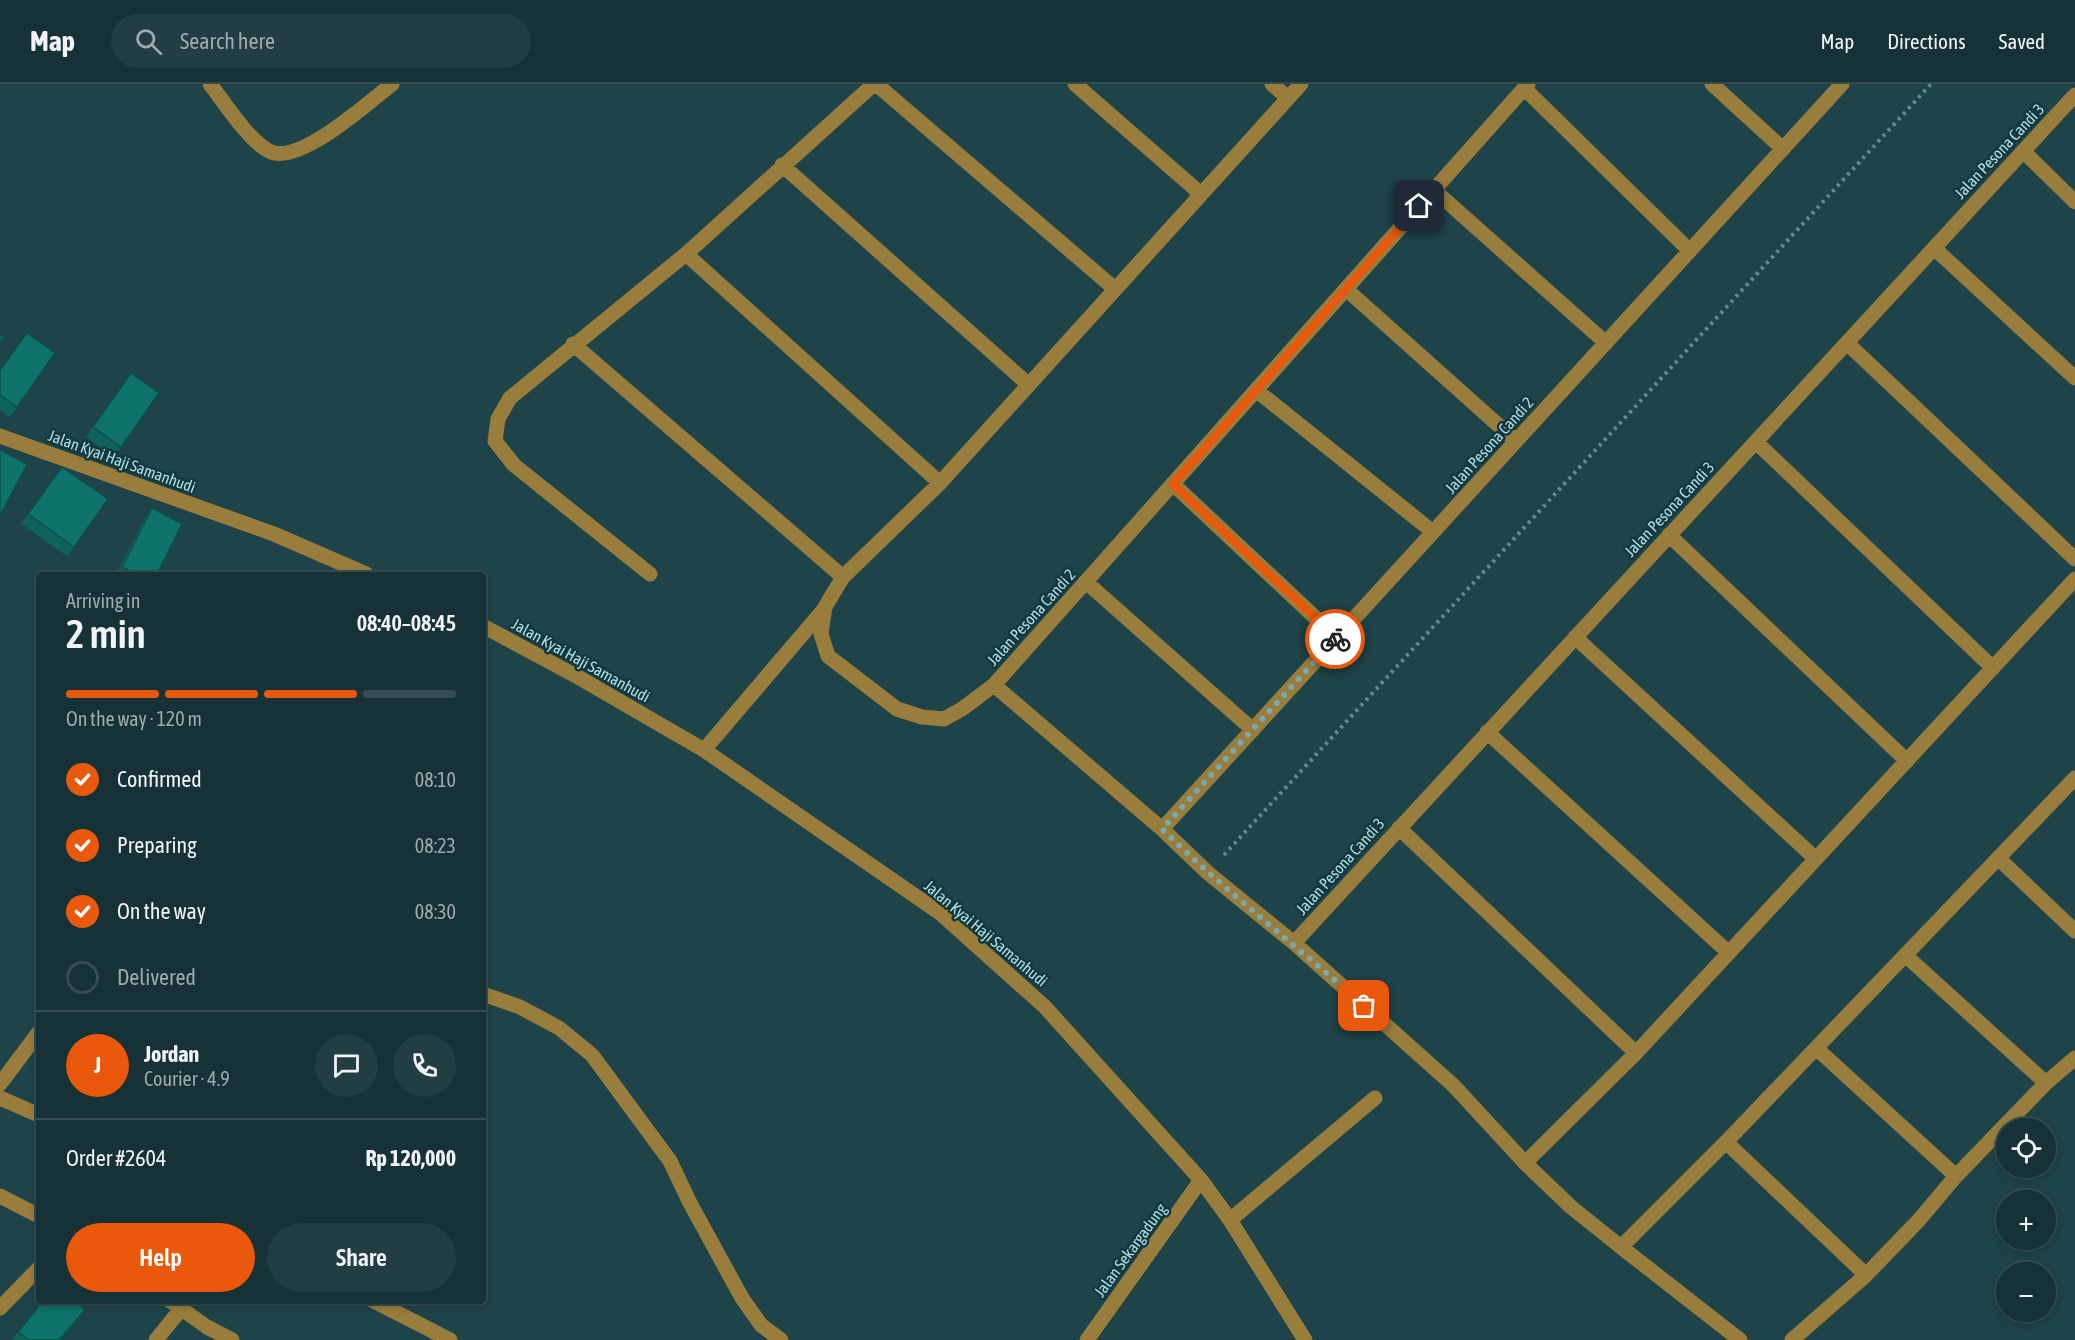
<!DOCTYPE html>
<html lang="en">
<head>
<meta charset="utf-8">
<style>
  body { margin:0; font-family:"Asap Condensed",sans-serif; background:#233e42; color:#f1f3f6; height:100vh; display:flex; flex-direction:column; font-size:22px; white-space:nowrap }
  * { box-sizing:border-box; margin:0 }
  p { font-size:20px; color:#9eaaad }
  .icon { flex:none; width:33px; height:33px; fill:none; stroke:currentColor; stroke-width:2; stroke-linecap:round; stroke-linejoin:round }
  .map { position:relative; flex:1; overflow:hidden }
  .drawer { position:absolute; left:36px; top:488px; width:450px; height:732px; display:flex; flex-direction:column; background:#163236; border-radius:6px; box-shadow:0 3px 9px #0003,0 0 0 2px #354d51 }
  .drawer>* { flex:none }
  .controls { position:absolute; left:1996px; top:1034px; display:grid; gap:12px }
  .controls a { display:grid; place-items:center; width:60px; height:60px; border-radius:50%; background:#163236; box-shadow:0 3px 9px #0003,0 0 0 2px #354d51; font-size:30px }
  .pin { position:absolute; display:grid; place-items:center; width:51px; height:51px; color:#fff; margin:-26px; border-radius:12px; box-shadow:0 3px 9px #0006 }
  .courier { position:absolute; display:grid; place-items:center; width:60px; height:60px; margin:-30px; border:4px solid #ea580c; border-radius:50%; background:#fff; color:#222; box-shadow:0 2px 8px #0007 }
  .head em { font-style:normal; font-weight:600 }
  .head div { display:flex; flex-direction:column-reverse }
  .head { display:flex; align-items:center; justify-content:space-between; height:102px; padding:0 30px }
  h1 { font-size:39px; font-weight:600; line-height:45px }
  .bar { display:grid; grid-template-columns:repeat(4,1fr); gap:9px 6px; align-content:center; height:72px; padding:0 30px }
  .bar i { height:8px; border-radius:4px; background:#354d51 }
  .bar .active { background:#ea580c }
  .bar p { grid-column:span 4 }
  .line { display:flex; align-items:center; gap:15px; padding:0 30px; border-top:2px solid #354d51 }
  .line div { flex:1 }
  .round { display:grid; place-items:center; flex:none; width:63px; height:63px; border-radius:32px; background:#233e42 }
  ol { padding:0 30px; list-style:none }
  li { display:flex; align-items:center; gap:18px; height:66px }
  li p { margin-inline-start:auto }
  li .icon { padding:6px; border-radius:50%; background:#ea580c; color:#fff; stroke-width:4 }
  li:last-child { color:#9eaaad }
  li i { width:33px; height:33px; border:3px solid #354d51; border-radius:50% }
  .primary-button { display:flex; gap:12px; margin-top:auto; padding:12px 30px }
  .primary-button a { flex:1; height:69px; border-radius:36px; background:#ea580c; color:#fff; font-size:24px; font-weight:600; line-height:69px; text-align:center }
  .primary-button a+a { background:#233e42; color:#f1f3f6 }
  header { display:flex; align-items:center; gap:36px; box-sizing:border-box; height:84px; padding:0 30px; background:#163236; border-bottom:2px solid #354d51 }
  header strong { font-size:28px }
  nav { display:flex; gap:33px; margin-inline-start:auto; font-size:21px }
  .search { width:420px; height:54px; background:#233e42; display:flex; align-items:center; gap:15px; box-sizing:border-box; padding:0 21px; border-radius:33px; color:#9eaaad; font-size:22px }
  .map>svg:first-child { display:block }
</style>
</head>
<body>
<header>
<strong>Map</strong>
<div class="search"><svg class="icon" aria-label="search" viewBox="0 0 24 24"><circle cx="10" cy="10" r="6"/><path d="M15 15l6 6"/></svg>Search here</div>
<nav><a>Map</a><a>Directions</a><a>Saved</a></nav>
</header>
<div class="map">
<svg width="2075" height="1256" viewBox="0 0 2075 1256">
  <rect width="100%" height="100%" fill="#1e4348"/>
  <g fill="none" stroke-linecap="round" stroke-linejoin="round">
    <path stroke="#608c92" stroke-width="4" stroke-dasharray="3 4.5" stroke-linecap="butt" d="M 1224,771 L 1931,0"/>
    <path stroke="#997d3c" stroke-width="15" d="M 210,0 C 225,19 249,58 271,68 C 301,80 369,18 392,0
      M 876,0 L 1115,205
      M 1075,0 L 1201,110
      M 1272,0 L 1288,14
      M 1301,0 L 940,399 L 843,493 L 825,523 L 821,550 L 828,572 L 897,625 L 922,633 L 944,635 L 962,625 L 994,601 L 1528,0
      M 1712,0 L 1783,65
      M 1524,4 L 1690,167
      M 2023,67 L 2075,118
      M 782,81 L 1029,301
      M 1434,106 L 1606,259
      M 1934,164 L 2075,294
      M 686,170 L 940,399
      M 1346,205 L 1516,357
      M 1847,259 L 2075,475
      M 573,260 L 843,493
      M 1256,306 L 1433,448
      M 0,352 L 274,450 L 366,490
      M 1756,358 L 1993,584
      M 1173,400 L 1337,554
      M 1669,451 L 1907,677
      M 650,490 L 514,381 L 495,357 L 498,335 L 510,314 L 686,170 L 874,0
      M 1086,498 L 1253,646
      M 483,542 L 578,593 L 704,666 L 940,829 L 1045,923 L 1201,1096 L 1230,1136 L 1305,1256
      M 1575,553 L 1816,775
      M 994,601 L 1162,745 L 1208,789 L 1294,859 L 1453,1001 L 1525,1079 L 1636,969 L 2075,495
      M 1487,648 L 1729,869
      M 704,666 L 825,524
      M 1399,744 L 1636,969
      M 1162,745 L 1842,0
      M 1998,774 L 2075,847
      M 1294,859 L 2075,11
      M 1905,871 L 2046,999
      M 483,910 L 520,923 L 559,944 L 592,971 L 670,1077 L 690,1119 L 742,1214 L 761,1241 L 781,1256
      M 1816,964 L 1956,1092
      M 0,1000 L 39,948
      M 0,1014 L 39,1031
      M 1726,1058 L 1866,1191
      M 1525,1079 L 1571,1123 L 1621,1163 L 1726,1058 L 2075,694
      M 0,1112 L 39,1132
      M 1230,1136 L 1375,1014
      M 1621,1163 L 1740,1256
      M 169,1216 L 207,1243 L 232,1256
      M 372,1216 L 450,1256
      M 0,1224 L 39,1184
      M 156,1256 L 181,1225
      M 1087,1256 L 1201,1096
      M 1792,1256 L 1866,1191 L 1919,1136 L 1956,1092 L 2046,999 L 2075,974"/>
  </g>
  <path fill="#0e635c" d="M 55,269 L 10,333 L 0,326 L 0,286 Z
    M 131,289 L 159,309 L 114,373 L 86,353 Z
    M 62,383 L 108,415 L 67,472 L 21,440 Z
    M 152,424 L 157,490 L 116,490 L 145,434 Z
    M 78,1236 L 61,1256 L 12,1256 L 18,1248 Z"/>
  <path fill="#0b504b" d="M 85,1226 L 78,1236 L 61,1256 L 59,1256 Z"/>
  <path fill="#10736b" stroke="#0b504b" stroke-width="1.5" d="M 27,249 L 55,269 L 17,323 L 0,311 L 0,286 Z
    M 0,250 L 4,253 L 0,258 Z
    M 131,289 L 159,309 L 121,363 L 93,343 Z
    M 0,366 L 27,380 L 0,432 Z
    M 62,383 L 108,415 L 74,463 L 28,430 Z
    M 152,424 L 182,440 L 157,490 L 136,490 L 122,483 Z
    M 44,1216 L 74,1216 L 85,1226 L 59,1256 L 29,1256 L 18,1248 Z"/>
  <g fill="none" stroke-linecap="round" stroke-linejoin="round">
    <path stroke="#7aa9af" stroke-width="6" stroke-dasharray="0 10.8" d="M 1335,555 L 1162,745 C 1226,808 1297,862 1364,922"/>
    <path stroke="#ea580c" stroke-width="8" d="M 1335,555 L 1337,554 L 1173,400 L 1419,122"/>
  </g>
  <g text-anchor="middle" stroke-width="5" stroke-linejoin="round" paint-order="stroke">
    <g font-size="16" fill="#ace0e6" stroke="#13383d">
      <text transform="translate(1999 67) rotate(-47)" y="6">Jalan Pesona Candi 3</text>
      <text transform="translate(1489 361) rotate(-48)" y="6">Jalan Pesona Candi 2</text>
      <text transform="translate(122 377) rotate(20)" y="6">Jalan Kyai Haji Samanhudi</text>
      <text transform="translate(1669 425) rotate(-47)" y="6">Jalan Pesona Candi 3</text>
      <text transform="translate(1031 533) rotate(-48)" y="6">Jalan Pesona Candi 2</text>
      <text transform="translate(581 576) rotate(29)" y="6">Jalan Kyai Haji Samanhudi</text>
      <text transform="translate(1340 782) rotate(-48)" y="6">Jalan Pesona Candi 3</text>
      <text transform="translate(986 849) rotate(40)" y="6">Jalan Kyai Haji Samanhudi</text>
      <text transform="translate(1130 1166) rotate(-54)" y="6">Jalan Sekargadung</text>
    </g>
  </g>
</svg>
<div class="controls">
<a><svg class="icon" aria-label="locate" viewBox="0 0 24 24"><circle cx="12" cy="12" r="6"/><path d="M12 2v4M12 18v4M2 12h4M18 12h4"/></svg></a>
<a>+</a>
<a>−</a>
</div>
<div class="pin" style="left:1364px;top:922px;background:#ea580c"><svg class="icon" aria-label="bag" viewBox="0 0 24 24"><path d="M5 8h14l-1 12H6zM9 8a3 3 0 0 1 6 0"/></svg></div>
<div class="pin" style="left:1419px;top:122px;background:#1f2937"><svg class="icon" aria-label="home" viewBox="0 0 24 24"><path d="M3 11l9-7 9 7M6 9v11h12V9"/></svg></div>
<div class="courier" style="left:1335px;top:555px"><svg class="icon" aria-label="bike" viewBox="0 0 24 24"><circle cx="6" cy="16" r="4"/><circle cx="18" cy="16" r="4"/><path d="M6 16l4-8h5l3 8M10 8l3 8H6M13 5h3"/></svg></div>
<section class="drawer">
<div class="head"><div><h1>2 min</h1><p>Arriving in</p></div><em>08:40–08:45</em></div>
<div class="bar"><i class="active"></i><i class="active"></i><i class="active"></i><i></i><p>On the way · 120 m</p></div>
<ol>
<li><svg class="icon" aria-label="check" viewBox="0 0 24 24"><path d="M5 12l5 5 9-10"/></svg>Confirmed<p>08:10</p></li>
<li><svg class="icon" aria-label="check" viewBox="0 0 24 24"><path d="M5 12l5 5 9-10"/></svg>Preparing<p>08:23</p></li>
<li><svg class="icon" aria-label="check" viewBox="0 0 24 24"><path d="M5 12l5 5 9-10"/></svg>On the way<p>08:30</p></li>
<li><i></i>Delivered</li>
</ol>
<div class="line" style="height:108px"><b class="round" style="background:#ea580c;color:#fff">J</b><div><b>Jordan</b><p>Courier · 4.9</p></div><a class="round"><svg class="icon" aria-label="chat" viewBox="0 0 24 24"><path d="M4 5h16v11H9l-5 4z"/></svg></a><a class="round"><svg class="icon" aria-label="phone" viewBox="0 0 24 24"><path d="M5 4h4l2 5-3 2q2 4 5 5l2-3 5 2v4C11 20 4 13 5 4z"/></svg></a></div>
<div class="line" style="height:78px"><div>Order #2604</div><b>Rp 120,000</b></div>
<div class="primary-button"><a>Help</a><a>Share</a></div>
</section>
</div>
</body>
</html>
